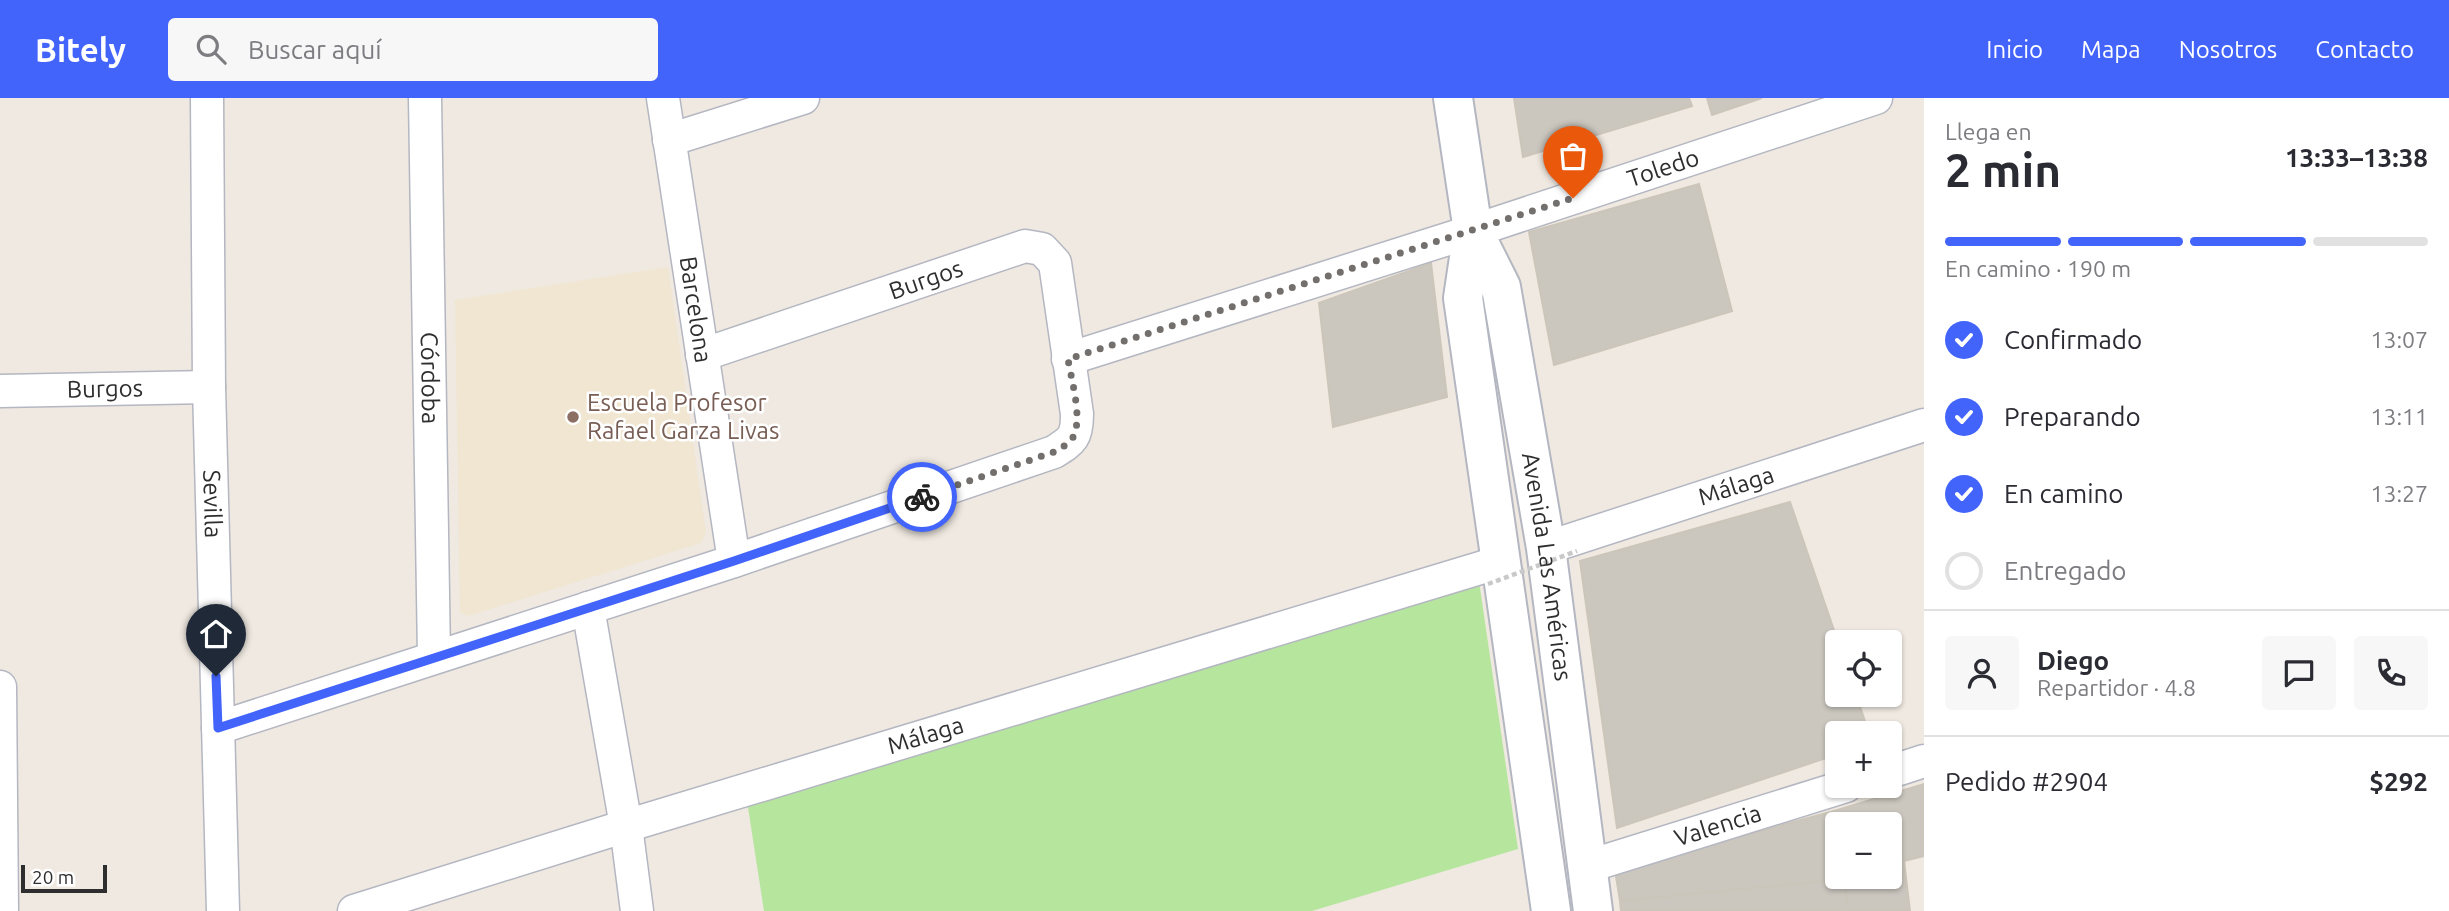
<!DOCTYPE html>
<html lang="es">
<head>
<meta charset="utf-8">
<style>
  body { margin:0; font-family:Ubuntu,sans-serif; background:#f7f7f7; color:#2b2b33; height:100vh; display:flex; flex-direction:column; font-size:26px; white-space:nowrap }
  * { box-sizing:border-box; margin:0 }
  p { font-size:23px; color:#7c7c81 }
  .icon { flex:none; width:38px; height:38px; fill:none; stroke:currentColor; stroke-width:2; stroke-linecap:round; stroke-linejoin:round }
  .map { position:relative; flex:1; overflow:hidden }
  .panel { display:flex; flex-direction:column; background:#fff; width:525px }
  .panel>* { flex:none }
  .fabs { position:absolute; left:1825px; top:532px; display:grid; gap:14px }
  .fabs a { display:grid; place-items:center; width:77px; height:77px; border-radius:7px; background:#fff; box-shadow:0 2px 5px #0004; font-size:35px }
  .scale { position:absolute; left:21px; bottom:18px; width:86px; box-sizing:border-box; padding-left:7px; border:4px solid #2e2e2e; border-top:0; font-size:19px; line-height:24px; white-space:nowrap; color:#2e2e2e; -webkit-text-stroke:5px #fff; paint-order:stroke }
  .pin { position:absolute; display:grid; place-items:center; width:60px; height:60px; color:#fff; margin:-72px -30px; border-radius:50% 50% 50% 0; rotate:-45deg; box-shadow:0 0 7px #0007 }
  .pin .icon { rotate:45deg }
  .courier { position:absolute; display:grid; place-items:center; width:70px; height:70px; margin:-35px; border:5px solid #4264fb; border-radius:50%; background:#fff; color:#222; box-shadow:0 2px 9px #0007 }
  .headline em { font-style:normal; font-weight:700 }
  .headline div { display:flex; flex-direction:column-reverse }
  .headline { display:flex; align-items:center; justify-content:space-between; height:119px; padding:0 21px }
  h1 { font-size:46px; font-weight:700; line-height:52px }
  .bar { display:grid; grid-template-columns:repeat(4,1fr); gap:10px 7px; align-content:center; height:84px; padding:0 21px }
  .bar i { height:9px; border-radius:5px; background:#e1e1e2 }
  .bar .current { background:#4264fb }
  .bar p { grid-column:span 4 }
  .line { display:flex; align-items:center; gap:18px; padding:0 21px; border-top:2px solid #e1e1e2 }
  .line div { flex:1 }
  .round { display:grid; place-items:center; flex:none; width:74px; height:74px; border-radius:7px; background:#f7f7f7 }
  ol { padding:0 21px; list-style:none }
  li { display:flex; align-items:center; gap:21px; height:77px }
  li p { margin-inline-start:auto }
  li .icon { padding:7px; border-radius:50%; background:#4264fb; color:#fff; stroke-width:4 }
  li:last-child { color:#7c7c81 }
  li i { width:38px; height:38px; border:4px solid #e1e1e2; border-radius:50% }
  header { display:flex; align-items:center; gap:42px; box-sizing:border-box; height:98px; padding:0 35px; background:#4264fb; color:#fff }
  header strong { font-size:33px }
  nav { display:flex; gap:38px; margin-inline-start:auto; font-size:24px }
  .search { width:490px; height:63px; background:#f7f7f7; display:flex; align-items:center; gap:18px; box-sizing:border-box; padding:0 24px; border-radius:7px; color:#7c7c81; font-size:26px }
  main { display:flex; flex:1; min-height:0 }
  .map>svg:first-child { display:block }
</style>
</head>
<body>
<header>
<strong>Bitely</strong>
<div class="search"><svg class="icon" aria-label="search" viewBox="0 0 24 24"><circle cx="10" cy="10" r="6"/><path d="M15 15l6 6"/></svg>Buscar aquí</div>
<nav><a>Inicio</a><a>Mapa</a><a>Nosotros</a><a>Contacto</a></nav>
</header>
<main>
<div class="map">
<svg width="1924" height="813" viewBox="0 0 1924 813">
  <rect width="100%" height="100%" fill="#efe9e1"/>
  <path fill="#f0e6d1" d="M 668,169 L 706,435 L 701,445 L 468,518 L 460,514 L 455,202 Z"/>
  <path fill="#b6e59e" d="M 1479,483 L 1518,751 L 1312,813 L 764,813 L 747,703 Z"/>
  <path fill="#cbc7bf" stroke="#cbc5ba" stroke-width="2" d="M 1514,0 L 1689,0 L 1692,8 L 1523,59 Z
    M 1707,0 L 1762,0 L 1712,17 Z
    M 1699,86 L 1732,213 L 1554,267 L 1529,134 Z
    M 1431,165 L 1447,299 L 1333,329 L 1319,205 Z
    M 1790,404 L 1838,544 L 1838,597 L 1856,597 L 1869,635 L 1838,635 L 1838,656 L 1617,730 L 1580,463 Z
    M 1924,686 L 1924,758 L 1904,763 L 1910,813 L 1848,813 L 1844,779 L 1890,779 L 1890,726 L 1838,726 L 1838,735 L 1834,713 Z
    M 1834,713 L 1838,735 L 1838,779 L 1844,779 L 1844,781 L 1620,803 L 1615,772 Z
    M 1844,781 L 1848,813 L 1621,813 L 1620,803 Z"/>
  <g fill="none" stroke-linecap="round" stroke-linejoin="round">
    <defs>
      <g id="street">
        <path id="s1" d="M 207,0 L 209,289 L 223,813"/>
        <path id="s2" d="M 425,0 L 434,559"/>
        <path id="s3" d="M 663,0 L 734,463"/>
        <path d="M 669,42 L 803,0"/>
        <path id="s4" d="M 1068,261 L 1473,133 L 1876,0"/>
        <path id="s5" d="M 0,293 L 209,289"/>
        <path id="s6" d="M 1546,450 L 1924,327"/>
        <path d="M 588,510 L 626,728 L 637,813"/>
        <path d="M 0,589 L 2,813"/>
        <path d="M 218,630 L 734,463 L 1054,354 C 1073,342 1077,339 1077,316 L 1055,165 L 1042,151 L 1025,148 L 702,257"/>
        <path d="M 1890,674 L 1924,663"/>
        <path id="s7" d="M 1589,768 L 1846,688"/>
        <path id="s8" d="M 354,813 L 626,728 L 1500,464"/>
      </g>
      <g id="secondary">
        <path d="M 1453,0 L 1473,133 L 1463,200 L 1551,813"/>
        <path id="s9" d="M 1473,133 L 1501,189 L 1546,450 L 1593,813"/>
      </g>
    </defs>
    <use href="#street" stroke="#b4b7c1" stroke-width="35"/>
    <use href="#secondary" stroke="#b4b7c1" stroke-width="42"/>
    <use href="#street" stroke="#fff" stroke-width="32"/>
    <use href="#secondary" stroke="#fff" stroke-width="38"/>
    <path stroke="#c9c9c9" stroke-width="4.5" stroke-dasharray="5 3.5" stroke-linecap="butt" d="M 1488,486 L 1577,453"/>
  </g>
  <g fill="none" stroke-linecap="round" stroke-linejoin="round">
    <path stroke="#726f6d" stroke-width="7" stroke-dasharray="0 12.6" d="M 922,399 L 1054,354 C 1060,350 1068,347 1072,341 C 1084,323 1071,281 1068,261 L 1573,100"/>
    <path stroke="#4264fb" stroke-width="9" d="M 216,578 L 218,630 L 734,463 L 922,399"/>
  </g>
  <circle fill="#8d6e63" stroke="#fff" stroke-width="2.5" cx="573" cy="319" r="7"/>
  <g text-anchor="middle" stroke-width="5" stroke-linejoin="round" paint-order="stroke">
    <g font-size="24" fill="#2e2e2e" stroke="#fff">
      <text dy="8" stroke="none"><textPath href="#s4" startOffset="625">Toledo</textPath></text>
      <text transform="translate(926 182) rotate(-19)" y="8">Burgos</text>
      <text dy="8" stroke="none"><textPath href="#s3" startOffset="214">Barcelona</textPath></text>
      <text dy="8" stroke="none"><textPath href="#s2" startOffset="280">Córdoba</textPath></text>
      <text dy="8" stroke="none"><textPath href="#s5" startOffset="105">Burgos</textPath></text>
      <text dy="8" stroke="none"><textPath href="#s6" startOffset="200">Málaga</textPath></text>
      <text dy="8" stroke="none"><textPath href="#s1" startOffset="406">Sevilla</textPath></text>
      <text dy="8" stroke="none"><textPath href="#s9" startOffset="346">Avenida Las Américas</textPath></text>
      <text dy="8" stroke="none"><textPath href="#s8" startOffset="598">Málaga</textPath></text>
      <text dy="8" stroke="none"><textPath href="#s7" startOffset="135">Valencia</textPath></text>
    </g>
    <g font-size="24" fill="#785e54" stroke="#fff" text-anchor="start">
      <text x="587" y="313">Escuela Profesor<tspan x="587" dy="28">Rafael Garza Livas</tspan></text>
    </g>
  </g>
</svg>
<div class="fabs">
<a><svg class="icon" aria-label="locate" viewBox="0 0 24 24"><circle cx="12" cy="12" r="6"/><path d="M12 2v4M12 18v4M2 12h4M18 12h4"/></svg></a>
<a>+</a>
<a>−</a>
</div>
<div class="scale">20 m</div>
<div class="pin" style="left:1573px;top:100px;background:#ea580c"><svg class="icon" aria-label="bag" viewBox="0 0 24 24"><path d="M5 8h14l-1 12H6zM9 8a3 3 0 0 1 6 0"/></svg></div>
<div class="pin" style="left:216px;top:578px;background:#1f2937"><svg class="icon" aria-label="home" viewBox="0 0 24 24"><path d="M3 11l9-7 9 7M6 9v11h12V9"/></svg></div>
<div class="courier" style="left:922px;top:399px"><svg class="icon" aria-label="bike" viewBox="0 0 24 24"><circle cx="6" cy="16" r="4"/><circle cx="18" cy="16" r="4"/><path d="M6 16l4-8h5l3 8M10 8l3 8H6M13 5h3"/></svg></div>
</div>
<section class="panel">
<div class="headline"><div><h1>2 min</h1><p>Llega en</p></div><em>13:33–13:38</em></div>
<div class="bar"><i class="current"></i><i class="current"></i><i class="current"></i><i></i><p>En camino · 190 m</p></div>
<ol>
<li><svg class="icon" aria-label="check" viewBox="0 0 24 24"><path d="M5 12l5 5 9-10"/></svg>Confirmado<p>13:07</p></li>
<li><svg class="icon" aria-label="check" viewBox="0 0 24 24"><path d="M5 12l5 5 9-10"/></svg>Preparando<p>13:11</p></li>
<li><svg class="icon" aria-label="check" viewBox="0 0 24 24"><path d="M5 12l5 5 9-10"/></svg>En camino<p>13:27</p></li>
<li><i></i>Entregado</li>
</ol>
<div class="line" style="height:126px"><a class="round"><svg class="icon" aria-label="person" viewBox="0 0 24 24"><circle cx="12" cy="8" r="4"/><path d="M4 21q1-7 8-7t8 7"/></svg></a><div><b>Diego</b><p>Repartidor · 4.8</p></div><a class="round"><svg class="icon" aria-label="chat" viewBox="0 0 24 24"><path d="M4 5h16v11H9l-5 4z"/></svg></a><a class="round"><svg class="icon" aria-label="phone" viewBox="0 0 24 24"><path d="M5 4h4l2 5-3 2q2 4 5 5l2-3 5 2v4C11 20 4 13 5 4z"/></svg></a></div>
<div class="line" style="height:91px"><div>Pedido #2904</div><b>$292</b></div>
</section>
</main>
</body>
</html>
